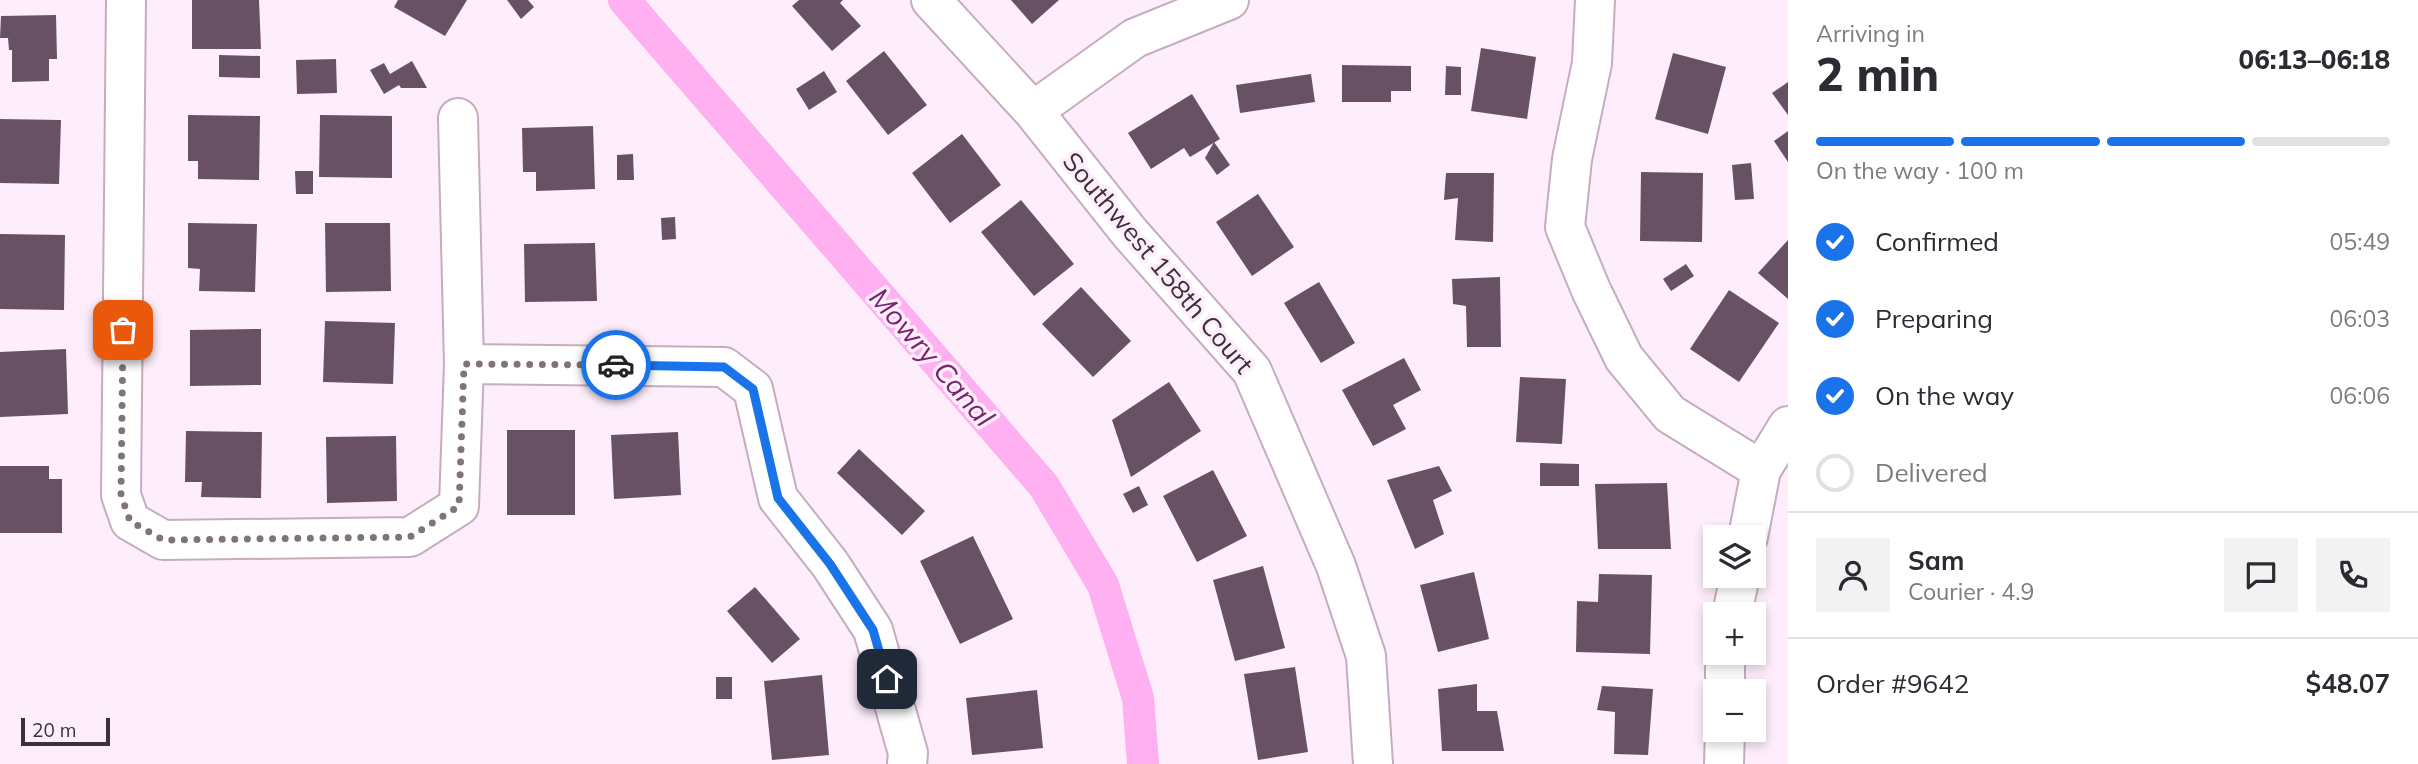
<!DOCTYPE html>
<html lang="en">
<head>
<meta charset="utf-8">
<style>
  body { margin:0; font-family:Mulish,sans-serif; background:#f2f2f3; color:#2b2b33; height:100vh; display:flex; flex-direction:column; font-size:26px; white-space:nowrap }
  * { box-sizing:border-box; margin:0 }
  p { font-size:23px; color:#7c7c81 }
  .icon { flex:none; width:38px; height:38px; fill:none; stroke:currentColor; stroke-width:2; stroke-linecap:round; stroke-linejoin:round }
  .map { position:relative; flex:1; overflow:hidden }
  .panel { display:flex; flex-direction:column; background:#fff; width:630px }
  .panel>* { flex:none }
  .controls { position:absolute; left:1703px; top:525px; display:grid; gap:14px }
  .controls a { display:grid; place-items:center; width:63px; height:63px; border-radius:0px; background:#fff; box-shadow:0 4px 10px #0003; font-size:35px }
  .scale { position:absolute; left:21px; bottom:18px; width:89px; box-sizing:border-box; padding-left:7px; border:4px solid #3c313a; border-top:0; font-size:19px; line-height:24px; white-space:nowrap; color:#3c313a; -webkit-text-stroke:5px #feedfa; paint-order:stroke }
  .pin { position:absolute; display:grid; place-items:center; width:60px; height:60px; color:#fff; margin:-30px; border-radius:14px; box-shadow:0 4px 10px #0006 }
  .courier { position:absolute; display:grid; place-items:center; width:70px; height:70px; margin:-35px; border:5px solid #1a73e8; border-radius:50%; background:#fff; color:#222; box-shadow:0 2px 9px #0007 }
  .headline em { font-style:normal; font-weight:800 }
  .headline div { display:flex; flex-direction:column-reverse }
  .headline { display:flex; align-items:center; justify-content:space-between; height:119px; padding:0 28px }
  h1 { font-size:46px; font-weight:800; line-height:52px }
  .bar { display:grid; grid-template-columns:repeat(4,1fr); gap:10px 7px; align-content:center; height:84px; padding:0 28px }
  .bar i { height:9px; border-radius:5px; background:#e1e1e2 }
  .bar .current { background:#1a73e8 }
  .bar p { grid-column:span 4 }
  .line { display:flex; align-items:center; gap:18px; padding:0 28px; border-top:2px solid #e1e1e2 }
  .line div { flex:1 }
  .round { display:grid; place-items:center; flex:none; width:74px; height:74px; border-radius:0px; background:#f2f2f3 }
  ol { padding:0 28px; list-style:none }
  li { display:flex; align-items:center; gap:21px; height:77px }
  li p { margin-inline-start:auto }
  li .icon { padding:7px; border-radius:50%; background:#1a73e8; color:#fff; stroke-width:4 }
  li:last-child { color:#7c7c81 }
  li i { width:38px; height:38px; border:4px solid #e1e1e2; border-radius:50% }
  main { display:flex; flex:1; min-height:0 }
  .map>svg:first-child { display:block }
</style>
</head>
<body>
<main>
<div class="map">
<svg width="1788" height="764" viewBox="0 0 1788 764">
  <rect width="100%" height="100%" fill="#feedfa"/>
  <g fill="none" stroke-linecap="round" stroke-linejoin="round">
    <path stroke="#feb0f1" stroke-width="32" d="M 624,0 L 1044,486 L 1103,585 L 1138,698 L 1143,764"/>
  </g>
  <path fill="#685164" d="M 192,0 L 259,0 L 261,49 L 192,49 Z
    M 398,0 L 467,0 L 445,36 L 394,7 Z
    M 507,0 L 528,0 L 534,7 L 521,19 Z
    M 799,0 L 843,0 L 840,3 L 861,26 L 832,51 L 792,6 Z
    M 1011,0 L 1059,0 L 1032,24 Z
    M 56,15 L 57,59 L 49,59 L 49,81 L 12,82 L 12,50 L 9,50 L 8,38 L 0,38 L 1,16 Z
    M 1481,48 L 1536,57 L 1527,119 L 1471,111 Z
    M 884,51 L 927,105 L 888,135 L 846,81 Z
    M 1673,53 L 1726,67 L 1708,134 L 1655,119 Z
    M 219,55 L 260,56 L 260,78 L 219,77 Z
    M 336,59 L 337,93 L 297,94 L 296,60 Z
    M 412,61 L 427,88 L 401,88 L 399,85 L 384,94 L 370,70 L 384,63 L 390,74 Z
    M 1342,65 L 1411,66 L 1411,91 L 1391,91 L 1391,102 L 1342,102 Z
    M 1446,66 L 1461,67 L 1461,95 L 1445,95 Z
    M 824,71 L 837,92 L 809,110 L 796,89 Z
    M 1311,74 L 1315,102 L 1240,113 L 1236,85 Z
    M 1788,82 L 1788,115 L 1772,93 Z
    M 1192,94 L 1220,139 L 1190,157 L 1184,148 L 1151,169 L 1128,133 Z
    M 188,115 L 260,116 L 259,180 L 198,179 L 198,161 L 188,161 Z
    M 320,115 L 392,116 L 392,178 L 319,177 Z
    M 0,119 L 61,120 L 59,184 L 0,183 Z
    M 593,126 L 595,189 L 536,191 L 536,172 L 523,172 L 522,128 Z
    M 1788,131 L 1788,162 L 1774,141 Z
    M 962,134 L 1001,185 L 950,223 L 912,173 Z
    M 1214,142 L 1230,165 L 1217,175 L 1205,158 Z
    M 633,154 L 634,180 L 617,180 L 617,155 Z
    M 1751,163 L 1754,199 L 1735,200 L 1732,165 Z
    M 295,171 L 313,171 L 313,194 L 296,194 Z
    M 1641,172 L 1703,173 L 1702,242 L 1640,241 Z
    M 1446,173 L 1494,173 L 1493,242 L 1455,240 L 1458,198 L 1444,200 Z
    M 1258,194 L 1294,247 L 1252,276 L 1216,222 Z
    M 1021,200 L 1074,264 L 1034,296 L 981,232 Z
    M 675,217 L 676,239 L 662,240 L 661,218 Z
    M 188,223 L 257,224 L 255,292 L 199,291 L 200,269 L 188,268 Z
    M 325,223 L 390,223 L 391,291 L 326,292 Z
    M 0,234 L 65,235 L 64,310 L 0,309 Z
    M 1788,240 L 1788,299 L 1758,273 Z
    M 595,243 L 597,301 L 525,302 L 524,244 Z
    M 1686,264 L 1694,276 L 1671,291 L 1663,279 Z
    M 1500,277 L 1501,347 L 1467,347 L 1466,306 L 1453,304 L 1452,279 Z
    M 1319,282 L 1355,343 L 1321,363 L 1284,303 Z
    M 1081,287 L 1131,341 L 1093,377 L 1042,324 Z
    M 1729,290 L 1779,323 L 1739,382 L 1690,349 Z
    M 325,321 L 395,323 L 393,384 L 323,382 Z
    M 261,329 L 261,385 L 190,386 L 190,330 Z
    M 66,349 L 68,414 L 0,417 L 0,352 Z
    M 1404,358 L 1421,390 L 1393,405 L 1406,429 L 1373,446 L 1342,390 Z
    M 1520,377 L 1566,379 L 1562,444 L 1516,442 Z
    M 1169,382 L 1201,431 L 1131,477 L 1112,420 Z
    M 507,430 L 575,430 L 575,515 L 507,515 Z
    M 186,431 L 262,432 L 261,498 L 201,497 L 202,482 L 185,482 Z
    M 678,432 L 681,495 L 614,499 L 611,435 Z
    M 396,436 L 397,501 L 327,503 L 326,437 Z
    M 859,449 L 925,511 L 902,535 L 837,473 Z
    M 1540,463 L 1579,464 L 1579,486 L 1540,486 Z
    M 0,466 L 49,466 L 49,479 L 62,479 L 62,533 L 0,533 Z
    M 1439,466 L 1452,491 L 1433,500 L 1444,534 L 1415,549 L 1387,480 Z
    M 1213,470 L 1247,536 L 1197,562 L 1163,496 Z
    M 1667,483 L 1671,549 L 1598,549 L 1595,484 Z
    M 1139,486 L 1148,505 L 1133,513 L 1123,494 Z
    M 973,536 L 1013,619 L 960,644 L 920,561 Z
    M 1263,566 L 1285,648 L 1235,661 L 1213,580 Z
    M 1474,572 L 1489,639 L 1438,652 L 1420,585 Z
    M 1599,574 L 1652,575 L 1650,654 L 1576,652 L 1577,601 L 1598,602 Z
    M 755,587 L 800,639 L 772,663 L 727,611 Z
    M 1295,667 L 1308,752 L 1258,760 L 1244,674 Z
    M 822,675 L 829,755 L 772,760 L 764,681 Z
    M 716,677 L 732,677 L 732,699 L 716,699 Z
    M 1477,684 L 1477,711 L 1497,711 L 1504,751 L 1442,751 L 1438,689 Z
    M 1602,686 L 1653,689 L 1648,755 L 1614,754 L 1615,712 L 1597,710 Z
    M 1037,690 L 1043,748 L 972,755 L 966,698 Z"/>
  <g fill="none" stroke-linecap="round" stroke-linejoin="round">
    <defs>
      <path id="minor" d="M 126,0 L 121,495 L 130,521 L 163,540 L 410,537 L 459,506 L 464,364 L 458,118
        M 931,0 L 1033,111 L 1130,233 L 1252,371 L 1336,566 L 1366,656 L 1373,764
        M 1595,0 L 1592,63 L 1572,159 L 1565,227 L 1591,290 L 1624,358 L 1670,414 L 1761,470
        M 1033,111 L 1135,38 L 1229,0
        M 464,364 L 724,367 L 753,389 L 778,498 L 830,564 L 873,630 L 908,753 L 907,764
        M 1748,537 L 1761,470 L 1788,426
        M 1732,614 L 1740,576
        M 1725,691 L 1725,653
        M 1724,764 L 1725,730"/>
    </defs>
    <use href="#minor" stroke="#c6acc1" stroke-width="42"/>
    <use href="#minor" stroke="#fff" stroke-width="38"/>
  </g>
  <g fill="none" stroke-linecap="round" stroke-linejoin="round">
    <path stroke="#80737d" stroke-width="7" stroke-dasharray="0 12.6" d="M 123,330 L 121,495 L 130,521 L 163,540 L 410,537 L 459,506 L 464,364 L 616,365"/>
    <path stroke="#1a73e8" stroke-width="9" d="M 616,365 L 724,367 L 753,389 L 778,498 L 830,564 L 873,630 L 887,679"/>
  </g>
  <g text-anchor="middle" stroke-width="7" stroke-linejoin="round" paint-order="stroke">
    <g font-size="26" fill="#3c313a" stroke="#feedfa">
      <text transform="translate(1158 263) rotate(50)" y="9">Southwest 158th Court</text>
    </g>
    <g font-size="28" font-style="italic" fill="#7a2371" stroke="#feedfa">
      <text transform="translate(932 357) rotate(49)" y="10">Mowry Canal</text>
    </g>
  </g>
</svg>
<div class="controls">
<a><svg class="icon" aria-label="layers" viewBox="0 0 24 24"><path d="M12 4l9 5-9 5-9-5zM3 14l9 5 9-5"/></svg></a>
<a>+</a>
<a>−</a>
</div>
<div class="scale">20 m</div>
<div class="pin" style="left:123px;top:330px;background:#ea580c"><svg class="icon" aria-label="bag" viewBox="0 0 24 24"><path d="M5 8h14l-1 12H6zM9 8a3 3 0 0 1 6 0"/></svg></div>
<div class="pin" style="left:887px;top:679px;background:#1f2937"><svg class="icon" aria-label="home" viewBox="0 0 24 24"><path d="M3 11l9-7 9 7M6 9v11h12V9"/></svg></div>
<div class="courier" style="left:616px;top:365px"><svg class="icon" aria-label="car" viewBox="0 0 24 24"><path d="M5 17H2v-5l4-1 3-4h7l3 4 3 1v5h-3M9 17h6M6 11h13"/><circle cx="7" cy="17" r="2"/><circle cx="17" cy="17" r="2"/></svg></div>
</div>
<section class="panel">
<div class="headline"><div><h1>2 min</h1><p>Arriving in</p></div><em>06:13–06:18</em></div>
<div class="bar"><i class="current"></i><i class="current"></i><i class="current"></i><i></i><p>On the way · 100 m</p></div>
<ol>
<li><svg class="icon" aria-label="check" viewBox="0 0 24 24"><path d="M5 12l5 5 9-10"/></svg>Confirmed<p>05:49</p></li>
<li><svg class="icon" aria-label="check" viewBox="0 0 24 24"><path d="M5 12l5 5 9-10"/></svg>Preparing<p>06:03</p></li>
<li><svg class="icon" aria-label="check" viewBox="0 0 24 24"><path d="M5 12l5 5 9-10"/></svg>On the way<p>06:06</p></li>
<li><i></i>Delivered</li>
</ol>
<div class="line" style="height:126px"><a class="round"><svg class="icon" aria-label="person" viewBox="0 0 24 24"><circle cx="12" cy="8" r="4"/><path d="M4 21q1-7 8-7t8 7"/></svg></a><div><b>Sam</b><p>Courier · 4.9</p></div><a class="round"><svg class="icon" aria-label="chat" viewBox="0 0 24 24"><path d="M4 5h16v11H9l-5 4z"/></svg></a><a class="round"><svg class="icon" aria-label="phone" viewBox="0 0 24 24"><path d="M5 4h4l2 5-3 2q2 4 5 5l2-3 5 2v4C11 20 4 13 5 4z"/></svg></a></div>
<div class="line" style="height:91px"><div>Order #9642</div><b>$48.07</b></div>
</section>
</main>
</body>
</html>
